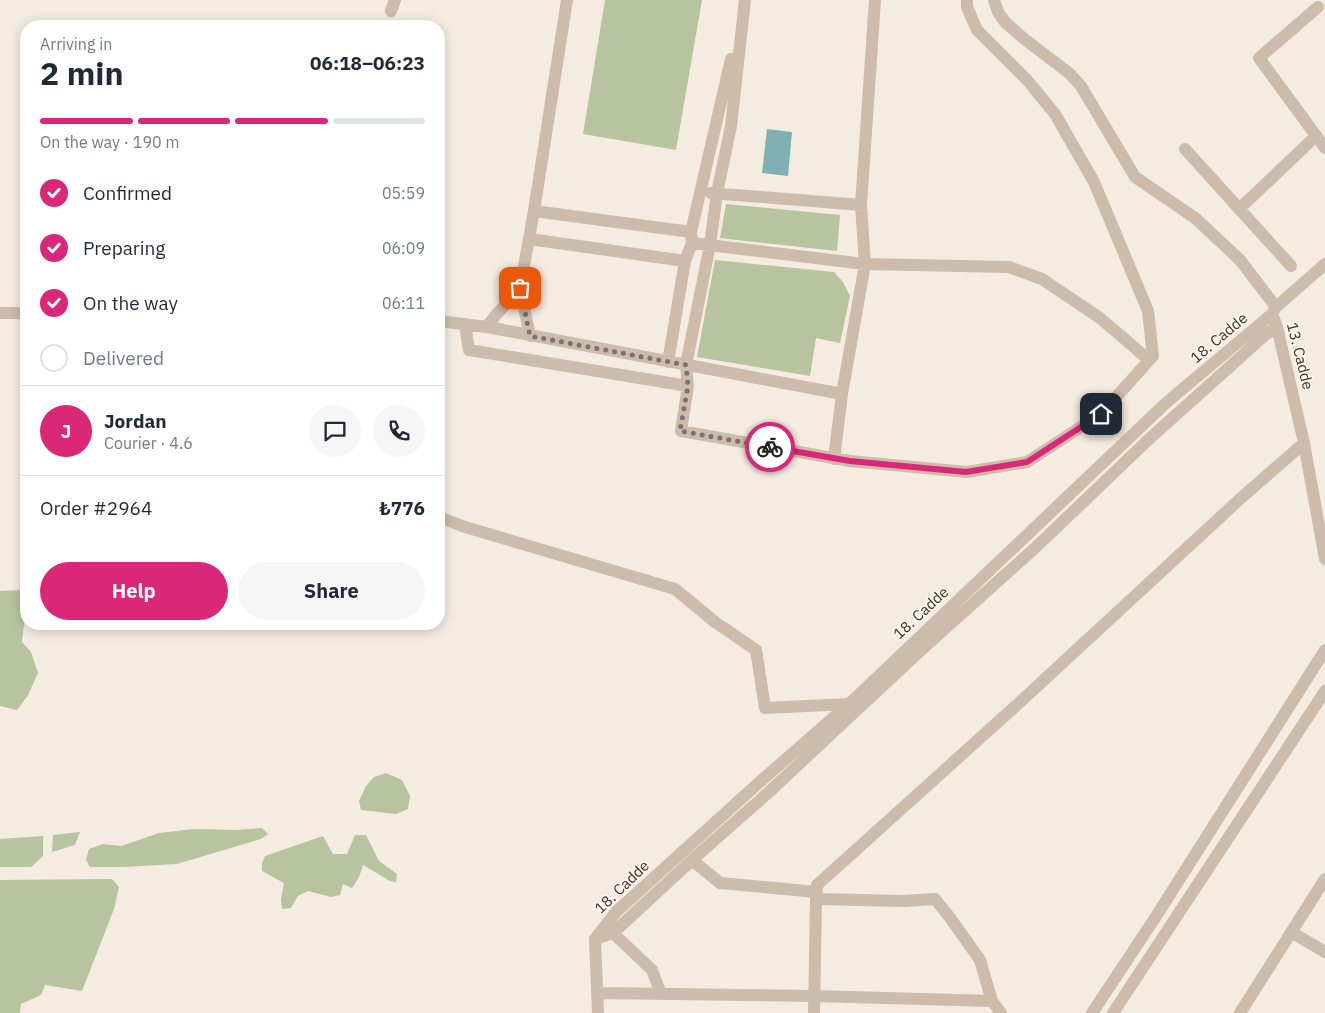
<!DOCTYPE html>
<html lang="en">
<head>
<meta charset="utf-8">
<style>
  body { margin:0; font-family:"IBM Plex Sans",sans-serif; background:#f6f6f7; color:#1f2937; height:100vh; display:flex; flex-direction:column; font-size:19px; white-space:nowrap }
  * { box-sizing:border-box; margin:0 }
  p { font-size:16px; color:#747a83 }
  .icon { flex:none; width:28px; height:28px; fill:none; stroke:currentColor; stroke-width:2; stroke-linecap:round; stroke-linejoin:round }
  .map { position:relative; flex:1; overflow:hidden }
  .details { position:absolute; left:20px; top:20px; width:425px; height:610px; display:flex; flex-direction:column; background:#fff; border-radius:20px; box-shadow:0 2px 12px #0003 }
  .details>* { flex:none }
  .pin { position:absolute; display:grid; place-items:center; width:42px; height:42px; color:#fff; margin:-21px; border-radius:10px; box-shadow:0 2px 8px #0006 }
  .courier { position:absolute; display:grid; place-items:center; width:50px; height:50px; margin:-25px; border:4px solid #db2777; border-radius:50%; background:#fff; color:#222; box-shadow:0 1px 6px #0007 }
  .overview em { font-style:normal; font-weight:800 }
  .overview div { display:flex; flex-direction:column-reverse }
  .overview { display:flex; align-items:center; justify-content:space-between; height:85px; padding:0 20px }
  h1 { font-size:32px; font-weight:800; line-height:38px }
  .bar { display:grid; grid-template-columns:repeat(4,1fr); gap:8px 5px; align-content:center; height:60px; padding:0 20px }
  .bar i { height:6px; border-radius:4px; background:#e0e1e3 }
  .bar .current { background:#db2777 }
  .bar p { grid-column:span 4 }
  .line { display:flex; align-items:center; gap:12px; padding:0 20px; border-top:1px solid #e0e1e3 }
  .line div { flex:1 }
  .round { display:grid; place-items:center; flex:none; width:52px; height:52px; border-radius:26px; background:#f6f6f7 }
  ol { padding:0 20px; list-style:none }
  li { display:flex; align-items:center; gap:15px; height:55px }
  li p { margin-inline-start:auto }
  li .icon { padding:5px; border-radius:50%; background:#db2777; color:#fff; stroke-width:4 }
  li:last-child { color:#747a83 }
  li i { width:28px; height:28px; border:2px solid #e0e1e3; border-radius:50% }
  .cta { display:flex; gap:10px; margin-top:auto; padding:10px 20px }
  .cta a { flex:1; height:58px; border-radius:30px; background:#db2777; color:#fff; font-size:20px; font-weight:800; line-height:58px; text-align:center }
  .cta a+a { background:#f6f6f7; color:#1f2937 }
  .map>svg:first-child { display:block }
</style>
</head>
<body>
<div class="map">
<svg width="1325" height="1013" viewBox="0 0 1325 1013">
  <rect width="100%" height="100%" fill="#f4ebe1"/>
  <path fill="#b8c4a0" d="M 605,0 L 702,0 L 676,150 L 583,134 Z
    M 726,204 L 840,215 L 837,251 L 720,238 Z
    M 715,260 L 834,272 L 843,282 L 850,296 L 840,343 L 816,338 L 810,376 L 697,357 Z
    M 23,590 L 26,606 L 22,642 L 31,652 L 38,673 L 28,695 L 17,710 L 0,706 L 0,591 Z
    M 386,773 L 402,780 L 410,796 L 408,809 L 396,814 L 361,810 L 359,801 L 366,786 L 374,777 Z
    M 262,828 L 268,834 L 261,839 L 177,864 L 124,867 L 90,867 L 86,860 L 89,849 L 103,844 L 121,846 L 159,833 L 194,829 L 235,830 Z
    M 80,832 L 75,845 L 52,852 L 53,835 Z
    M 355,835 L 366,835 L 379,861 L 397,874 L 396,882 L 390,881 L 363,865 L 359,877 L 352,888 L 343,884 L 340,895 L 331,897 L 308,891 L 298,896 L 291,908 L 282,909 L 281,899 L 284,883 L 262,871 L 262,863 L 265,856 L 323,836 L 333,854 L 347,854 Z
    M 43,836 L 43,856 L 31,867 L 0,867 L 0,839 Z
    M 112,879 L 119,887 L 114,909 L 82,991 L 45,985 L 41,995 L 21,1004 L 20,1013 L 0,1013 L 0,880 Z"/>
  <path fill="#7fb0b2" d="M 767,129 L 792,132 L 788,176 L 762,173 Z"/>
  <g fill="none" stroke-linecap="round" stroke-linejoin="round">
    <path stroke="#cdbbac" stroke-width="12" d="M 745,0 L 731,126 L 717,193 L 710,245 L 686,365 L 688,386 L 681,431 L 850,461 L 967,472 L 1027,462 L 1101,414 L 1153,356 L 1148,311 L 1094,182 L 1055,114 L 1027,80 L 977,30 L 967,7 L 967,0
      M 994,0 L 998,12 L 1005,22 L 1023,38 L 1069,73 L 1081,86 L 1135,177 L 1195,218 L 1240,260
      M 1318,7 L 1259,58 L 1325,148
      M 391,11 L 395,0
      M 1185,149 L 1291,266
      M 711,193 L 861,205
      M 1239,209 L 1316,136
      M 534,211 L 691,232
      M 529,239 L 685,261
      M 692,243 L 865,264 L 1009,267 L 1042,279 L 1100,318 L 1149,360
      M 520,288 L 530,336
      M 0,313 L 26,313
      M 439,321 L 487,327 L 495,316 L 520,288 L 534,211 L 567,0
      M 465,325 L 469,350 L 688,386
      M 487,327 L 842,394
      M 668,362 L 685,261 L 692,243 L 691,232 L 731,59
      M 834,459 L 842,394 L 865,264 L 861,205 L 875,0
      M 439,517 L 465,527 L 675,589 L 715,622 L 756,650 L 765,708 L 849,704
      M 692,860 L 720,883 L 817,892
      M 816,899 L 904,901 L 935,899 L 951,919 L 980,960 L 992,1001 L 1001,1013
      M 1291,932 L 1325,952
      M 613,933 L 652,970 L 661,994
      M 595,939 L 598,1013
      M 598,993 L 814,996 L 992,1001
      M 814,1013 L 816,899 L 817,885 L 1019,703 L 1241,498 L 1304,443
      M 1092,1013 L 1155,918 L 1325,650
      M 1113,1013 L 1325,691
      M 1240,1013 L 1325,879"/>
    <path stroke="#cdbbac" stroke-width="12" d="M 1240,260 L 1276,307 L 1272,314 L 1277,327 L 1304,443 L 1325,559
      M 1276,307 L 1325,264
      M 595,939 L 616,912 L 763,779 L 849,704 L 1167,402 L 1272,314
      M 595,939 L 613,933 L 692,860 L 769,792 L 921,650 L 1035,548 L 1148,440 L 1265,335 L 1277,327"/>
  </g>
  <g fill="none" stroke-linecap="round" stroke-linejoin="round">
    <path stroke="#7c716b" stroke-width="5" stroke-dasharray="0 9" d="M 520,288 L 530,336 L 686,365 L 688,386 L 680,431 L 770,447"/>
    <path stroke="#db2777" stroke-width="6" d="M 770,447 L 850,461 L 966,472 L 1027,462 L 1101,414"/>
  </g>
  <g text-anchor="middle" stroke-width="4" stroke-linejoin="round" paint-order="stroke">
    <g font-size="15" fill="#3b302b" stroke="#fbf5ee">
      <text transform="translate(1219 338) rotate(-40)" y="5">18. Cadde</text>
      <text transform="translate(1300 356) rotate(76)" y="5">13. Cadde</text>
      <text transform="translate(921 613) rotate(-43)" y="5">18. Cadde</text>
      <text transform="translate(622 887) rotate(-44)" y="5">18. Cadde</text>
    </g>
  </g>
</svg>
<div class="pin" style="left:520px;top:288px;background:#ea580c"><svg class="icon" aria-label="bag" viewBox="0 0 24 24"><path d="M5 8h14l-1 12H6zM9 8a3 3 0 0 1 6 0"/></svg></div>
<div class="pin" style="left:1101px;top:414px;background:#1f2937"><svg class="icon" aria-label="home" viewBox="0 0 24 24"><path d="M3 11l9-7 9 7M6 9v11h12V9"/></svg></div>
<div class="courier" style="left:770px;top:447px"><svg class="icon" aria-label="bike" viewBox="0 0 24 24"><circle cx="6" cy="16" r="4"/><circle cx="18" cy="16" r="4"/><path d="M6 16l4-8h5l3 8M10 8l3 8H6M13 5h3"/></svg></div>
<section class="details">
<div class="overview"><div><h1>2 min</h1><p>Arriving in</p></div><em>06:18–06:23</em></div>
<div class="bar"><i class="current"></i><i class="current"></i><i class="current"></i><i></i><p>On the way · 190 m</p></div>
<ol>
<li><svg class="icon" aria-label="check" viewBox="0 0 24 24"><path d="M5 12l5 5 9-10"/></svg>Confirmed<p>05:59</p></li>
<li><svg class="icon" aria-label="check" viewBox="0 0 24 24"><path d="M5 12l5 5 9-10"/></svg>Preparing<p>06:09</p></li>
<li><svg class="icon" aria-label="check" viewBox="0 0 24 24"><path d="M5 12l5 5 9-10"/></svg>On the way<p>06:11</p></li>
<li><i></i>Delivered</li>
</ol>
<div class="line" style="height:90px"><b class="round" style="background:#db2777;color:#fff">J</b><div><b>Jordan</b><p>Courier · 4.6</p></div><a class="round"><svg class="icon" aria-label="chat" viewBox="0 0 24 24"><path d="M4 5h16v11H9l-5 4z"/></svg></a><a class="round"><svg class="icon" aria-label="phone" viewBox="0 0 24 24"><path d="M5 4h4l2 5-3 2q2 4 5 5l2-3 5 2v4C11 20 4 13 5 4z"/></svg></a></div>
<div class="line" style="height:65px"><div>Order #2964</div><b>₺776</b></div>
<div class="cta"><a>Help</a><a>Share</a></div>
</section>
</div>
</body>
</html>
